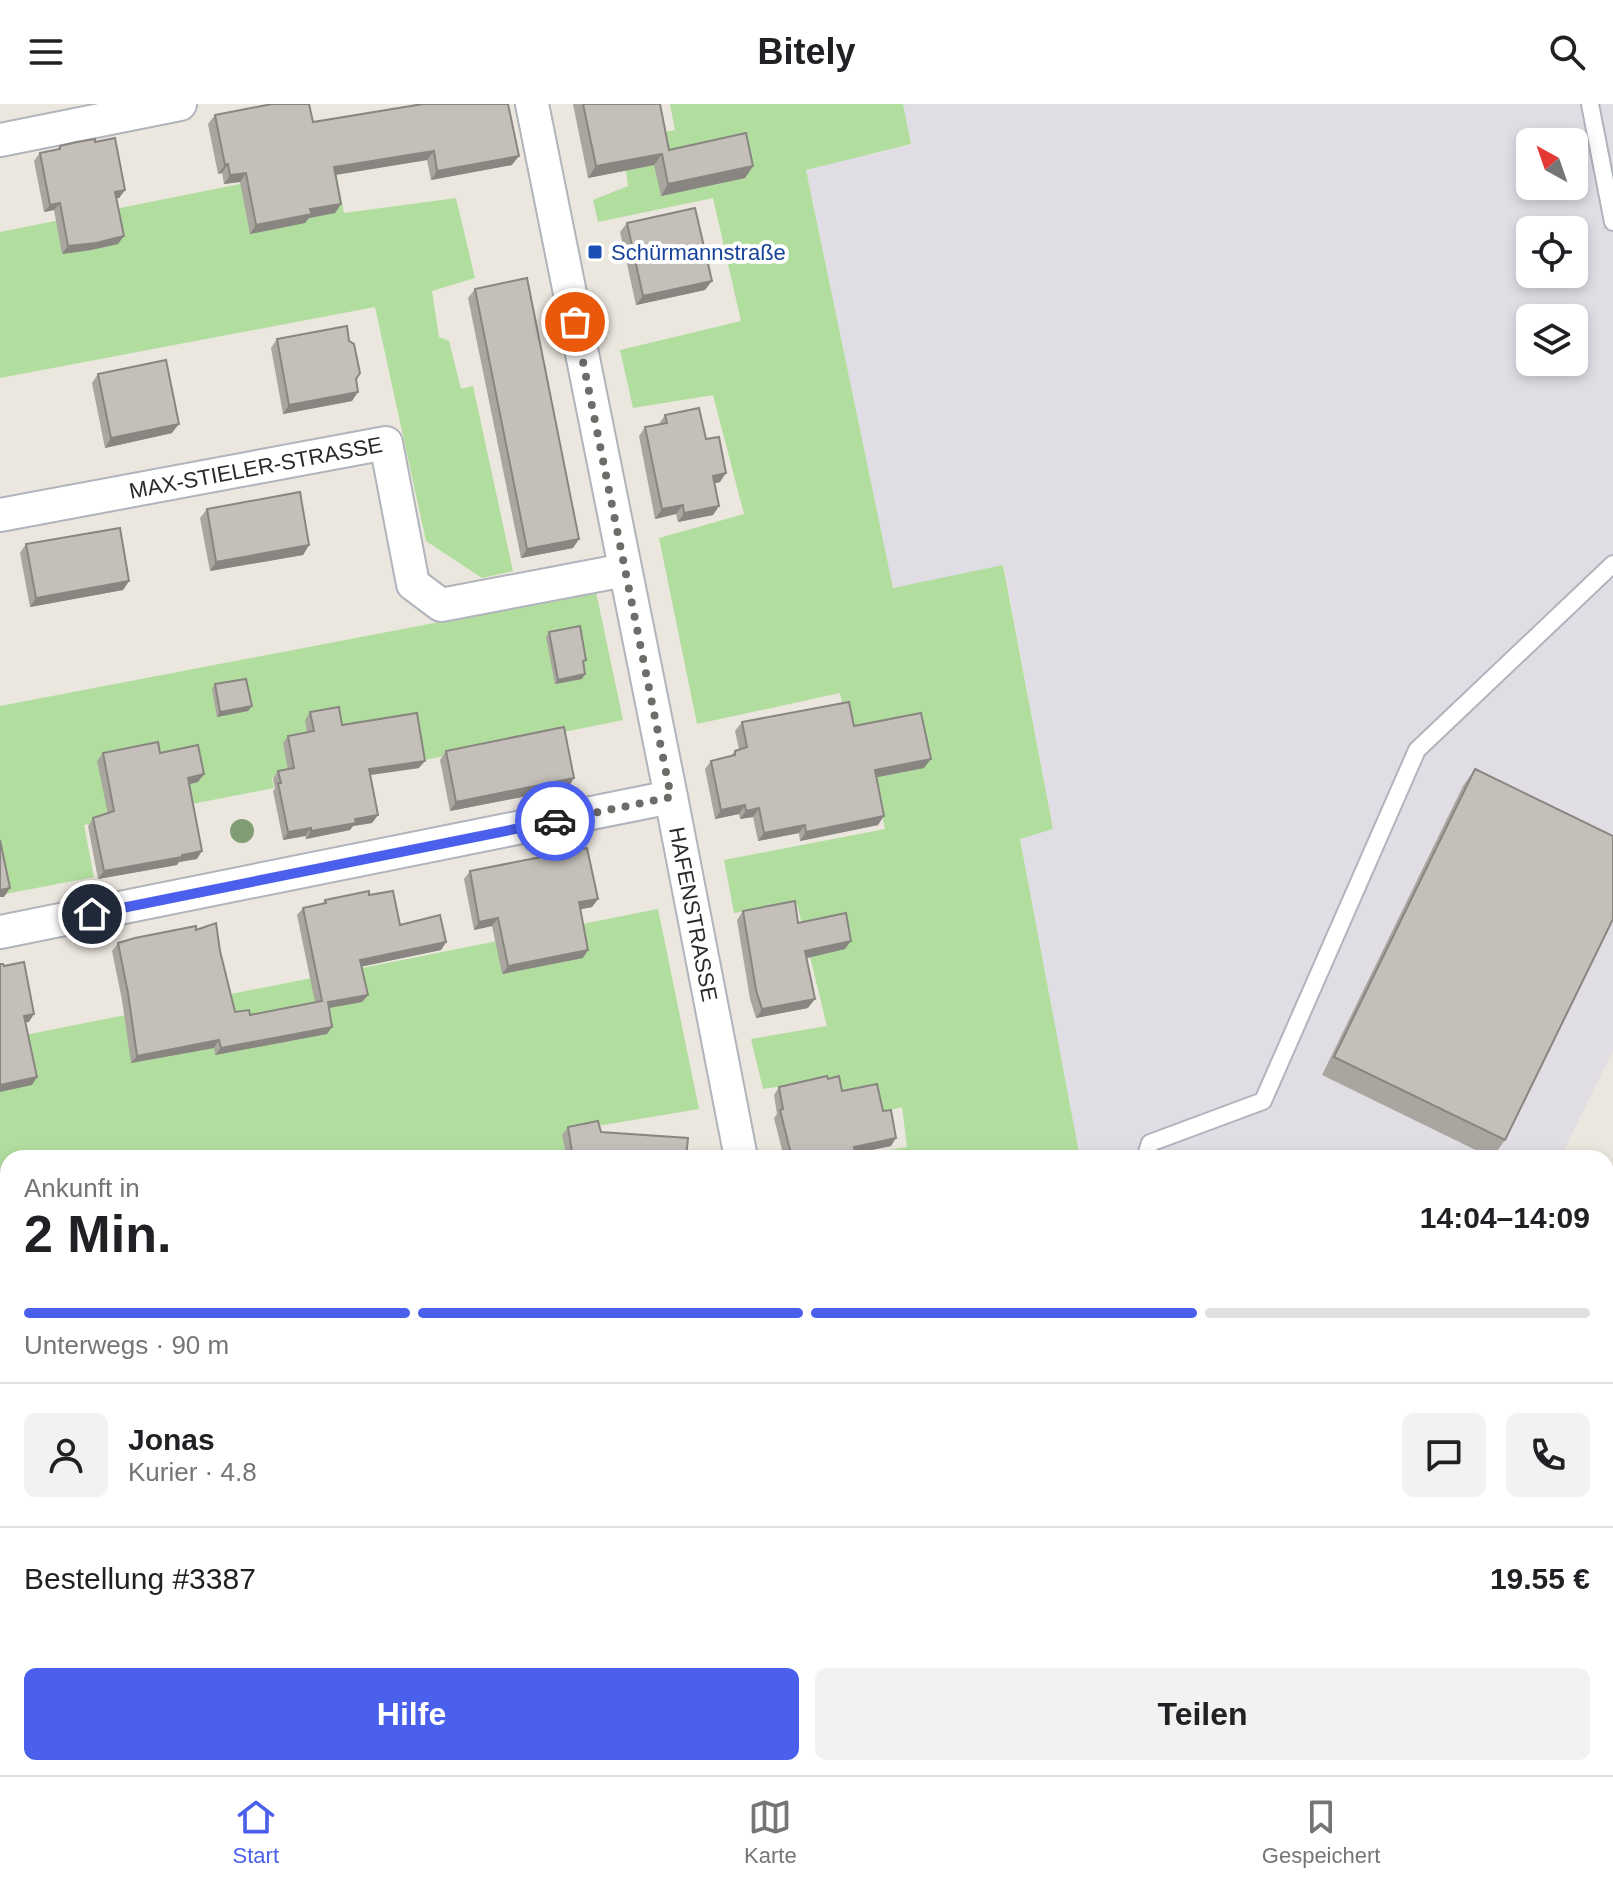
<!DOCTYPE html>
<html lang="de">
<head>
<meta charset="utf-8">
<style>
  body { margin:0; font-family:Helvetica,sans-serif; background:#f2f2f2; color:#202124; height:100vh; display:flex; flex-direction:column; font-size:30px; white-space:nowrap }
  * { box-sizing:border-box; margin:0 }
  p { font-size:26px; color:#757577 }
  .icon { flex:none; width:44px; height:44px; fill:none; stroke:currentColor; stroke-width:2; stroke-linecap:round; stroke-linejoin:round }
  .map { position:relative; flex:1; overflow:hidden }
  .details { position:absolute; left:0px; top:1046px; width:1614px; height:626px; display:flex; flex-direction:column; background:#fff; border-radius:24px 24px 0 0; box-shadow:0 4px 12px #0003 }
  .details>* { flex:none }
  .needle { width:52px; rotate:320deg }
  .controls { position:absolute; left:1516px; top:24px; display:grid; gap:16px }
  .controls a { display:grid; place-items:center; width:72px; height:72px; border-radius:12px; background:#fff; box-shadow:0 4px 12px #0003; font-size:40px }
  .pin { position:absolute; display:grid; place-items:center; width:68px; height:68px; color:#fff; margin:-34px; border:4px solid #fff; border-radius:50%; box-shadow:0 2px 8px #0007 }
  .courier { position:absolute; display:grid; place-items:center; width:80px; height:80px; margin:-40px; border:6px solid #4a60ec; border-radius:50%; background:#fff; color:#222; box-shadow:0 2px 10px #0007 }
  .overview em { font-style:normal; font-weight:800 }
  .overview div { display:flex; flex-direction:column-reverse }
  .overview { display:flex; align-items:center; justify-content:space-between; height:136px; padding:0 24px }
  h1 { font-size:52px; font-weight:800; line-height:60px }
  .bar { display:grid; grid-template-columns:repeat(4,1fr); gap:12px 8px; align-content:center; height:96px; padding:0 24px }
  .bar i { height:10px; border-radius:6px; background:#e0e0e0 }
  .bar .selected { background:#4a60ec }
  .bar p { grid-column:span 4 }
  .line { display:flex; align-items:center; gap:20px; padding:0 24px; border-top:2px solid #e0e0e0 }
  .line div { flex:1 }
  .round { display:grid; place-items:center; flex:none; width:84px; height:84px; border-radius:12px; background:#f2f2f2 }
  .action { display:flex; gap:16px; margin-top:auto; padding:16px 24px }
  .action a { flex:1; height:92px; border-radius:12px; background:#4a60ec; color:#fff; font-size:32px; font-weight:800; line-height:92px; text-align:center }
  .action a+a { background:#f2f2f2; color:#202124 }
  header { display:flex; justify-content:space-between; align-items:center; height:104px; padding:0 24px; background:#fff; font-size:36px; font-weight:800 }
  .dock { display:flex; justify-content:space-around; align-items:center; height:112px; border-top:2px solid #e0e0e0; background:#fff; font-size:22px; color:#757577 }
  .dock a { display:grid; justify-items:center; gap:4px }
  .dock .selected { color:#4a60ec }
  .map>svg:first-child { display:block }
</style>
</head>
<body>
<header><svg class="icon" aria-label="menu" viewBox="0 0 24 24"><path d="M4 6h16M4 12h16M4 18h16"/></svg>Bitely<svg class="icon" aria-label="search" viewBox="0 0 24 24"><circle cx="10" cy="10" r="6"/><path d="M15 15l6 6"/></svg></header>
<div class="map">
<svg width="1613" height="1671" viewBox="0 0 1613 1671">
  <rect width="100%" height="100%" fill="#ebe6de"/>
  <path fill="#e0dee4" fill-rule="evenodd" d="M 903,0 L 1613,0 L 1613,946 L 1560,1054 L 1080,1054 L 1020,734 L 1053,725 L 1004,461 L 893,485 L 806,65 L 911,41 ZM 1530,38 L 1574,38 L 1574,82 L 1530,82 ZM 1530,126 L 1574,126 L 1574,170 L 1530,170 ZM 1530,214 L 1574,214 L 1574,258 L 1530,258 Z
    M 827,1664 L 1259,1664 L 1255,1671 L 841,1671 Z"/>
  <path fill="#b1de9e" d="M 670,0 L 903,0 L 911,40 L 806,66 L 893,484 L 1003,461 L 1053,725 L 1020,735 L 1080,1054 L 854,1054 L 854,1052 L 907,1043 L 902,1003 L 883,1008 L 878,981 L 839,989 L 835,974 L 763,985 L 751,935 L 827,922 L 797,800 L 734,809 L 724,756 L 885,725 L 873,671 L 858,676 L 840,589 L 697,620 L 659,434 L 744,410 L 713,291 L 633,304 L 620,246 L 741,217 L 713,94 L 598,118 L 593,96 L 628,82 L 622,36 L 675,26 Z
    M 335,61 L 344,109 L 456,94 L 475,174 L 432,187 L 439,233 L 449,237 L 461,285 L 473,282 L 513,467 L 482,474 L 426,437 L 375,203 L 0,274 L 0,128 Z
    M 596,488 L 623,616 L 420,657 L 304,668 L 272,674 L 274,684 L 84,721 L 94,773 L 5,790 L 0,764 L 0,602 Z
    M 658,805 L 699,1005 L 597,1022 L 603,1054 L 8,1054 L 8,1664 L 383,1664 L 382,1671 L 0,1671 L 0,936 Z
    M 532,1664 L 827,1664 L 841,1671 L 553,1671 Z"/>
  <path fill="#78c3e6" d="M 1613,1074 L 1613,1644 L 1606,1658 L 1606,1088 Z
    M 1324,1664 L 1603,1664 L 1600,1671 L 1321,1671 Z"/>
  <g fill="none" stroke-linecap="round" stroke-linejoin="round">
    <path stroke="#78c3e6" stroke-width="11" d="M 0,1475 L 8,1474
      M 679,1664 L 693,1671"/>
    <defs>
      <path id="lane" d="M 1590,0 L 1613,118
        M 1145,1054 L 1150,1039 L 1263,997 L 1417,646 L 1613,460"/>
      <g id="street">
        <path id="s1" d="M 532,0 L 671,693 L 741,1054"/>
        <path d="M 0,36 L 180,0"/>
        <path id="s2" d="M 0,411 L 386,339 L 413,480 L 441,501 L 625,466"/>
        <path d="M 0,828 L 671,693"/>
        <path d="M 407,1671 L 409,1664"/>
      </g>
    </defs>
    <use href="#lane" stroke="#b1b3bd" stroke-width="20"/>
    <use href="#street" stroke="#b1b3bd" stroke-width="36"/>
    <path stroke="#c3c3c3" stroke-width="5" stroke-dasharray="6 4" stroke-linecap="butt" d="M 0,1387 L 8,1386"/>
    <use href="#lane" stroke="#fff" stroke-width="16"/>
    <use href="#street" stroke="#fff" stroke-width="32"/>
  </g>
  <circle fill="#819d76" cx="242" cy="727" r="12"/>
  <path fill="#a9a59f" d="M 415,0 L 508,0 L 512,61 L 431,76 L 427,56 L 336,71 L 341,100 L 335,109 L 309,114 L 305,119 L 250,130 L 240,78 L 224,80 L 222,69 L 218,70 L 208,20 L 215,11 L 313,18 L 415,2 Z
    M 573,0 L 660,0 L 669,46 L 753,62 L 745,74 L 661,92 L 654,61 L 588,74 Z
    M 95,38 L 125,86 L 119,94 L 117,94 L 118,140 L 91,146 L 62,150 L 54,106 L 44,108 L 34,57 L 40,49 L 57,45 L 60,42 Z
    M 627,119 L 705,186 L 636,201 L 620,128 Z
    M 475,185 L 579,435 L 573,444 L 521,454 L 468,194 Z
    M 277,235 L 349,237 L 356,275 L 352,297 L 283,310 L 271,244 Z
    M 98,270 L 172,329 L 105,344 L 92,279 Z
    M 665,311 L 706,335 L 720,378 L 715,379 L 719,402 L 713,411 L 678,418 L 676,410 L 655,415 L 639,332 L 645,323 L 659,320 Z
    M 207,405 L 309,441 L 303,451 L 210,467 L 200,414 Z
    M 26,440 L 129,477 L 123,486 L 30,503 L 20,449 Z
    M 549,528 L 583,560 L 582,575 L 555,580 L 546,533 Z
    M 215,580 L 248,607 L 217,613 L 212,585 Z
    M 310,608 L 342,621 L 419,664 L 370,671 L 378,711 L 372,719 L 353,722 L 350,726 L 306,735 L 305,732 L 283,736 L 273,687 L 275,684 L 273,675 L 278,667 L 288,666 L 283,639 L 288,632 L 307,628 L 305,616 Z
    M 742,618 L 854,622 L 924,664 L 876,673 L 878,721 L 800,737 L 799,729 L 758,737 L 753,713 L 740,715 L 739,710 L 715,715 L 705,665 L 711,657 L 730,653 L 735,647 L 739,645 L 735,627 Z
    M 446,647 L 568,684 L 450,707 L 440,656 Z
    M 103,649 L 160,649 L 198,678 L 189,680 L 197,755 L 179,758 L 177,761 L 98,775 L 88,722 L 93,714 L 108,710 L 97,657 Z
    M 1475,665 L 1505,1036 L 1492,1054 L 1322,971 L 1463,682 Z
    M 470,767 L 598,795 L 592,803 L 580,805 L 583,854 L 502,870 L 492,822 L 474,826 L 464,775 Z
    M 369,791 L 400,821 L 446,838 L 441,846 L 362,862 L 368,891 L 362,898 L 329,904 L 327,930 L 215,951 L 214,944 L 131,959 L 122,896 L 112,847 L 118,839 L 196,826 L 220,847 L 235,908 L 250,911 L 315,898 L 297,811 L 303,804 L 322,800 L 325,796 Z
    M 743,807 L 798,819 L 845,845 L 806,854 L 808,904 L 756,914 L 750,895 L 737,816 Z
    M 828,975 L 842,987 L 891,1042 L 855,1049 L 856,1054 L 784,1054 L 774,1014 L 777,1010 L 774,991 L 779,983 Z
    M 568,1023 L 601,1028 L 686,1054 L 567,1054 L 562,1031 Z
    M 447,1664 L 495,1664 L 494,1671 L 445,1671 Z"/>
  <path fill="#898682" d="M 434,47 L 427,56 L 328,72 L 334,63 Z
    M 662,50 L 654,61 L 588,74 L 596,62 Z
    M 519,52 L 512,61 L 431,76 L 437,67 Z
    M 228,60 L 222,69 L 218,70 L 225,61 Z
    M 753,62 L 745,74 L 661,92 L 668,80 Z
    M 246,69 L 240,78 L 224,80 L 230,71 Z
    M 125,86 L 119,94 L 110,96 L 115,88 Z
    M 60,99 L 54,106 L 44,108 L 50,101 Z
    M 341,100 L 335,109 L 309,114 L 305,119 L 250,130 L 256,121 L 310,105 Z
    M 124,132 L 118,140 L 91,146 L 62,150 L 68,142 Z
    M 712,177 L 705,186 L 636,201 L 643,192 Z
    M 358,288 L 352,297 L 283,310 L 289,301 Z
    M 179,320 L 172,329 L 105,344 L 111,334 Z
    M 726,369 L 720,378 L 707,381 L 713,372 Z
    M 683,401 L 676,410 L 655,415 L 662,405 Z
    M 719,402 L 713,411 L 678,418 L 684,409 Z
    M 579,435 L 573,444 L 521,454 L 527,445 Z
    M 309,441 L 303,451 L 210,467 L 216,458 Z
    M 129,477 L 123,486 L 30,503 L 36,494 Z
    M 585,570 L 582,575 L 555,580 L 558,576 Z
    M 252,602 L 248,607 L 217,613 L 220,608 Z
    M 931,655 L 924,664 L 868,675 L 875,666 Z
    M 425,657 L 419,664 L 363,672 L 369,665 Z
    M 204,670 L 198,678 L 182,682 L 188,674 Z
    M 574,674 L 568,684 L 450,707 L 456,698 Z
    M 745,701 L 739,710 L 715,715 L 721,706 Z
    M 759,704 L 753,713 L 740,715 L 746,707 Z
    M 378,711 L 372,719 L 353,722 L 350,726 L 306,735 L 311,727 L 355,715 Z
    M 884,712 L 878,721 L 800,737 L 806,728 Z
    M 805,721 L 799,729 L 758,737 L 764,729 Z
    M 311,724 L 305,732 L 283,736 L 288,728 Z
    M 202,747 L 197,755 L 179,758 L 177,761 L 98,775 L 104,767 Z
    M 10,784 L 4,793 L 0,793 L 0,786 Z
    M 598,795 L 592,803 L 573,807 L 579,798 Z
    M 498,814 L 492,822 L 474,826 L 479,818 Z
    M 851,837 L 845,845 L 799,856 L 805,847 Z
    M 446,838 L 441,846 L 355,864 L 360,856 Z
    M 588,846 L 583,854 L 502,870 L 508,862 Z
    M 368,891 L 362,898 L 323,905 L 328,898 Z
    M 815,895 L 808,904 L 756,914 L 762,905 Z
    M 34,910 L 29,918 L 19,920 L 24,912 Z
    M 332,923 L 327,930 L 215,951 L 221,944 Z
    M 219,936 L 214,944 L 131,959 L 137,952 Z
    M 37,973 L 32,981 L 0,988 L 0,981 Z
    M 896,1034 L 891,1042 L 848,1051 L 854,1043 Z"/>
  <path fill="#c4c0b9" stroke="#898682" stroke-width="2" d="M 272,0 L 309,0 L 313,18 L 423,0 L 508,0 L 519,52 L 437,67 L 434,47 L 334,63 L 341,100 L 310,105 L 312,110 L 256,121 L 246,69 L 230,71 L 228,60 L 225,61 L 215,11 Z
    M 583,0 L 660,0 L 669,46 L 746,29 L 753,62 L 668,80 L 662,50 L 596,62 Z
    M 115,34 L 125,86 L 115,88 L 124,132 L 96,139 L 68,142 L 60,99 L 50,101 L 40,49 L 60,45 L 60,42 L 77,38 L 95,35 L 95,38 Z
    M 695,104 L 712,177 L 643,192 L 627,119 Z
    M 527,174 L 579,435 L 527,445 L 475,185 Z
    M 347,222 L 349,237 L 354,240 L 360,269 L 356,275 L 358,288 L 289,301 L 277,235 Z
    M 166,256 L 179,320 L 111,334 L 98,270 Z
    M 699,304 L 706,335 L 719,333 L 726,369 L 713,372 L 719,402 L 684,409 L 683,401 L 662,405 L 645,323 L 667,319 L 665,311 Z
    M 300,388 L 309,441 L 216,458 L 207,405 Z
    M 120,424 L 129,477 L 36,494 L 26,440 Z
    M 580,522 L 586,556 L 583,557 L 585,570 L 558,576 L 549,528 Z
    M 246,575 L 252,602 L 220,608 L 215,580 Z
    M 849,598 L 854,622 L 921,609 L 931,655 L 875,666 L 884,712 L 806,728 L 805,721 L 764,729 L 759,704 L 746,707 L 745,701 L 721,706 L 711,657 L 735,651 L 735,647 L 747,643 L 742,618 Z
    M 339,603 L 342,621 L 417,609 L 425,657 L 369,665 L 378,711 L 355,715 L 356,719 L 311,727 L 311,724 L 288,728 L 278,679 L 281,679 L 278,667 L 294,664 L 288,632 L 314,627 L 310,608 Z
    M 564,623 L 574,674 L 456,698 L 446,647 Z
    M 158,638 L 160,649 L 198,641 L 204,670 L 188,674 L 202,747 L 182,751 L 182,753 L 104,767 L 93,714 L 114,707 L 103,649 Z
    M 1475,665 L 1613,732 L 1613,815 L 1505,1036 L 1334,953 Z
    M 0,736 L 10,784 L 0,786 Z
    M 587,744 L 598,795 L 579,798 L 588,846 L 508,862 L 498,814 L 479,818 L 470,767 Z
    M 369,787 L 369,791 L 393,787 L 400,821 L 440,811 L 446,838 L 360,856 L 368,891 L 328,898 L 332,923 L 221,944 L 219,936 L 137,952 L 128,889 L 118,839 L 135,834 L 196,822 L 196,826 L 216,819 L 220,847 L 235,908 L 249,906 L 250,911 L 322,897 L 303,804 L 326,799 L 325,796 Z
    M 795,797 L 798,819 L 846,809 L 851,837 L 805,847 L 815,895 L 762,905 L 756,886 L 743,807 Z
    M 24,858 L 34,910 L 24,912 L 37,973 L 0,981 L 0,860 L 3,860 L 4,862 Z
    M 827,972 L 828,975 L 839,972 L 842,987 L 877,980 L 883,1007 L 891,1006 L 896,1034 L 854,1043 L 856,1054 L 792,1054 L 780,1006 L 783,1005 L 779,983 Z
    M 598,1017 L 601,1028 L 688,1034 L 686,1054 L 573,1054 L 568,1023 Z
    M 451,1664 L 495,1664 L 494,1671 L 450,1671 Z"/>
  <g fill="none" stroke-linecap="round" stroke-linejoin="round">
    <path stroke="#6e6c69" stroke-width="8" stroke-dasharray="0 14.4" d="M 555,717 L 671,693 L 575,218"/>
    <path stroke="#4a60ec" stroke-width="10" d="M 92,810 L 555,717"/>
  </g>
  <rect fill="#1a4fb4" stroke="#fff" stroke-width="3" x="587" y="140" width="16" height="16" rx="4"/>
  <g text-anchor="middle" stroke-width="8" stroke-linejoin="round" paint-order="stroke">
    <g font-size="22" fill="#164399" stroke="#fff" text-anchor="start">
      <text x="611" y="156">Schürmannstraße</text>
    </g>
    <g font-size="22" fill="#2a2a2a" stroke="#fff">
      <text dy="8" stroke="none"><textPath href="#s2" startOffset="260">MAX-STIELER-STRASSE</textPath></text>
      <text dy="8" stroke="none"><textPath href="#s1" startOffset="826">HAFENSTRASSE</textPath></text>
    </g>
  </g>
</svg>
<div class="controls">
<a><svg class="needle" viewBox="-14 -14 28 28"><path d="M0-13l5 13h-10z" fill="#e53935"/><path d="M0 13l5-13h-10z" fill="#757577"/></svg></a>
<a><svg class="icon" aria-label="locate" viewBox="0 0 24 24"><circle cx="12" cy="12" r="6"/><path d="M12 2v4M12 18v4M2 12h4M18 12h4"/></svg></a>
<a><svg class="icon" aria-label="layers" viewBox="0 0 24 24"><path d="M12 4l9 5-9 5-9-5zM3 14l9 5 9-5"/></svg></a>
</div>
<div class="pin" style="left:575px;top:218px;background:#ea580c"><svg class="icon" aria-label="bag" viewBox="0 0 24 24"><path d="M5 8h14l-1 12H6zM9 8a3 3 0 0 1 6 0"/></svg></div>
<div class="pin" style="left:92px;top:810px;background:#1f2937"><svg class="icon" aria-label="home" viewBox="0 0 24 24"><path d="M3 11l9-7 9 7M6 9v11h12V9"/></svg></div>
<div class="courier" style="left:555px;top:717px"><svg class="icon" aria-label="car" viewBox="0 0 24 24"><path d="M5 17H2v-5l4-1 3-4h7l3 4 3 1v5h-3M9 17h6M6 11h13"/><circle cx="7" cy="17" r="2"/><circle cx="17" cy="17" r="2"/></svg></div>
<section class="details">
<div class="overview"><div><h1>2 Min.</h1><p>Ankunft in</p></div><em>14:04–14:09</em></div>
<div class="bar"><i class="selected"></i><i class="selected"></i><i class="selected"></i><i></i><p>Unterwegs · 90 m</p></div>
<div class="line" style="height:144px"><a class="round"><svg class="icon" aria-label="person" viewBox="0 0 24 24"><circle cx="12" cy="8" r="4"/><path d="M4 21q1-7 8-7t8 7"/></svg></a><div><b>Jonas</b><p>Kurier · 4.8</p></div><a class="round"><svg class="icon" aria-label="chat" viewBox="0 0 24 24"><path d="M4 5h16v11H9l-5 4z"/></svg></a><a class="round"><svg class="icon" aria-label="phone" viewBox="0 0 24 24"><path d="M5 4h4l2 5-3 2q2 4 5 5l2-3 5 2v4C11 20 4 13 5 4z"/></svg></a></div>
<div class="line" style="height:104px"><div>Bestellung #3387</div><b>19.55 €</b></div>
<div class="action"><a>Hilfe</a><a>Teilen</a></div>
</section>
</div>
<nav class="dock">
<a class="selected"><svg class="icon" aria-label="home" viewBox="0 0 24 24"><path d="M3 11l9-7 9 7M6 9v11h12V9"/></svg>Start</a>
<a><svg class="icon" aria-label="map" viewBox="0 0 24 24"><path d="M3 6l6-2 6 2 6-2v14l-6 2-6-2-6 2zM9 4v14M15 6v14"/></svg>Karte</a>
<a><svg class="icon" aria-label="saved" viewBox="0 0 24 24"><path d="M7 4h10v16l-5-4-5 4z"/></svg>Gespeichert</a>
</nav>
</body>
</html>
